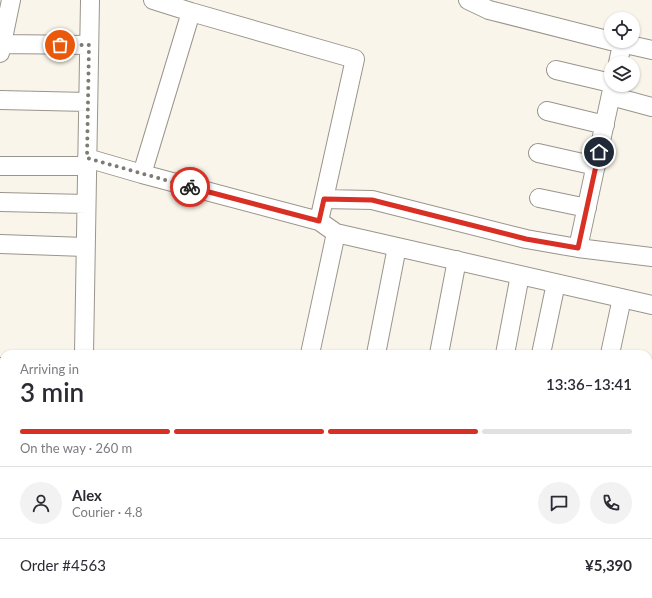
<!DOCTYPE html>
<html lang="en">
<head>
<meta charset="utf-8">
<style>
  body { margin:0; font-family:Lato,sans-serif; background:#f2f2f3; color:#2b2b33; height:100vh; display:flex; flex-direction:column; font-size:15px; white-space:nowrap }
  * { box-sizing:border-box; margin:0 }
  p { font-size:13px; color:#7c7c81 }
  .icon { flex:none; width:22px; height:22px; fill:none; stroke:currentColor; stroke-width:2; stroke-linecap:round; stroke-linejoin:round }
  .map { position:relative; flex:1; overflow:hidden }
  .drawer { position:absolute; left:0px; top:350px; width:652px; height:248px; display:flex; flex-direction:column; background:#fff; border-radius:12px 12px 0 0; box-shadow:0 1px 3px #0004 }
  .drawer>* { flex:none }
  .buttons { position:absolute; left:604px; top:12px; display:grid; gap:8px }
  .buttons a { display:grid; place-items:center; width:36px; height:36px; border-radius:50%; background:#fff; box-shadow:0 1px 3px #0004; font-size:20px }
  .pin { position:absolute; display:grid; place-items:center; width:34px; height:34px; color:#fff; margin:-17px; border:2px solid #fff; border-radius:50%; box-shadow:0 1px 4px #0007 }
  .courier { position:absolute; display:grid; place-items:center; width:40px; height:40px; margin:-20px; border:3px solid #d93025; border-radius:50%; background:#fff; color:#222; box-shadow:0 1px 5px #0007 }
  .summary em { font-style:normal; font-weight:600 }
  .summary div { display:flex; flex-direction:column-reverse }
  .summary { display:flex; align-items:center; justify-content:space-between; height:68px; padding:0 20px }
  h1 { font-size:26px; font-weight:600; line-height:30px }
  .bar { display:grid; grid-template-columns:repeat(4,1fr); gap:6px 4px; align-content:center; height:48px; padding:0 20px }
  .bar i { height:5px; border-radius:3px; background:#e1e1e2 }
  .bar .active { background:#d93025 }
  .bar p { grid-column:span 4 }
  .line { display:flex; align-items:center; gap:10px; padding:0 20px; border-top:1px solid #e1e1e2 }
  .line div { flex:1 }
  .round { display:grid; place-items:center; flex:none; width:42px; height:42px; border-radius:21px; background:#f2f2f3 }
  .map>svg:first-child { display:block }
</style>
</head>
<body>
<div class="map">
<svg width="652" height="598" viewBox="0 0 652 598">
  <rect width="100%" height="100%" fill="#f9f5ea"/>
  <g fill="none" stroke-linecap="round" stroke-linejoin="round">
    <defs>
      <path id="minor" d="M 153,0 L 191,12 L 355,59 L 319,221
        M 468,0 L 489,10 L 611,41
        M 612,41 L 652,50
        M 2,44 L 89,45
        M 0,53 L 11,0
        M 618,63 L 622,44
        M 556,70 L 611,83
        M 611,96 L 652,107
        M 0,100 L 88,102
        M 547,111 L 605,125
        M 538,153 L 596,166
        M 87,158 L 142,174 L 191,12
        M 0,166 L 87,166
        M 142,174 L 319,221 L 336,233 L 652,305
        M 539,198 L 587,208
        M 324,199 L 372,200 L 526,239 L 578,248 L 652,257
        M 0,202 L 86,204
        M 0,244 L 85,247
        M 578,248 L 613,85
        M 84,354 L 90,0
        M 310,354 L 336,233
        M 376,354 L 397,247
        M 439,354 L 457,260
        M 505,354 L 520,275
        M 541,354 L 556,283
        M 610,354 L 622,298
        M 0,367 L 4,367
        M 0,474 L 4,475
        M 648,486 L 651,487 L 652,484
        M 0,515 L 4,515
        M 0,560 L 4,561
        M 226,594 L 240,598
        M 64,598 L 65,594
        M 139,598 L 139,594
        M 487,598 L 488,594"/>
    </defs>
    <use href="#minor" stroke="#9a958c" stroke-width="20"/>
    <use href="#minor" stroke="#fff" stroke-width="18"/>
  </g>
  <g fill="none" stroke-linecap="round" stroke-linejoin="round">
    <path stroke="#7e7b75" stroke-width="4" stroke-dasharray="0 7.2" d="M 60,45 L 89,45 L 87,158 L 190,187"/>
    <path stroke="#d93025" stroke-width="5" d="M 190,187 L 319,221 L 324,199 L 372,200 L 526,239 L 578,248 L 599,152"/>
  </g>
</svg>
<div class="buttons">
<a><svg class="icon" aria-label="locate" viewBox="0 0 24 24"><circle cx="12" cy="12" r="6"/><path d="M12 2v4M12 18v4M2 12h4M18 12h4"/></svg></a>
<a><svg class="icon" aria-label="layers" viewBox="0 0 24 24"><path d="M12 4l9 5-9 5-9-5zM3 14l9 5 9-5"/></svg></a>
</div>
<div class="pin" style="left:60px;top:45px;background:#ea580c"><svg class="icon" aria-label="bag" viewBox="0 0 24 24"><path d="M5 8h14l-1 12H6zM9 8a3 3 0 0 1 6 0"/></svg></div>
<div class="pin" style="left:599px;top:152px;background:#1f2937"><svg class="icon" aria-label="home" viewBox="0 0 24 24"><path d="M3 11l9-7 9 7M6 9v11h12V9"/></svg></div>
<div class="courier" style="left:190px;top:187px"><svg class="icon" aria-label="bike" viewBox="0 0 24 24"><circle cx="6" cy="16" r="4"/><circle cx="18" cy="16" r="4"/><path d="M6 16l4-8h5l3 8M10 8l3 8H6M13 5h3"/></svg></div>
<section class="drawer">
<div class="summary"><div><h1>3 min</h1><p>Arriving in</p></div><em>13:36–13:41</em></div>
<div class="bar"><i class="active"></i><i class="active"></i><i class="active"></i><i></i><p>On the way · 260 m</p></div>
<div class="line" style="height:72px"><a class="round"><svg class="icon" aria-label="person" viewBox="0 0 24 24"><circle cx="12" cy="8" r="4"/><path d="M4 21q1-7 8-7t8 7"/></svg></a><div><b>Alex</b><p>Courier · 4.8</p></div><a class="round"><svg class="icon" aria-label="chat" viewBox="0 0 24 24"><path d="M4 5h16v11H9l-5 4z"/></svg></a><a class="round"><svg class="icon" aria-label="phone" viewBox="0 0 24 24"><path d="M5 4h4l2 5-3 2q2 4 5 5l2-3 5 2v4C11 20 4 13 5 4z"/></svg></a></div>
<div class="line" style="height:52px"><div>Order #4563</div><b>¥5,390</b></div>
</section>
</div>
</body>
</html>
